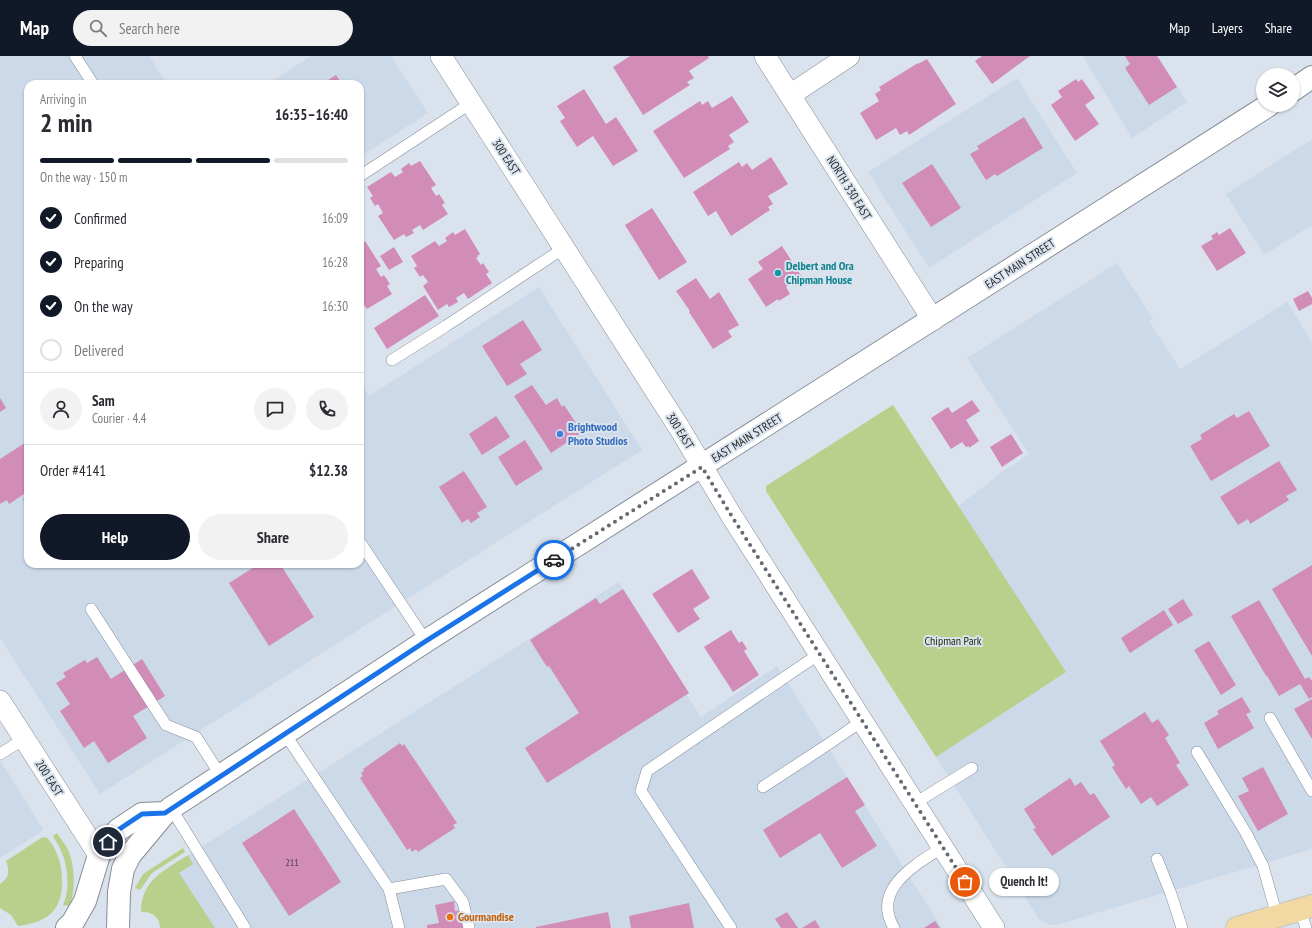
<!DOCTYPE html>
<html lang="en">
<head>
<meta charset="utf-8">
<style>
  body { margin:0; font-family:"PT Sans Narrow",sans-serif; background:#f2f2f3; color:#2b2b33; height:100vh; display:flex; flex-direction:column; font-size:15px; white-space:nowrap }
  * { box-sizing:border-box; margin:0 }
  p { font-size:13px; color:#7c7c81 }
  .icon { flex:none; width:22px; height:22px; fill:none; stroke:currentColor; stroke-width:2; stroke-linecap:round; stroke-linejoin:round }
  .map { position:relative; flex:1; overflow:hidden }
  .panel { position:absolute; left:24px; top:24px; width:340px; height:488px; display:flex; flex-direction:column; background:#fff; border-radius:12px; box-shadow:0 1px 3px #0004 }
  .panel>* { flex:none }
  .fabs { position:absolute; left:1256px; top:12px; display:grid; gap:8px }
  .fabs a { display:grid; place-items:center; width:44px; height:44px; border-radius:50%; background:#fff; box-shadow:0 1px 3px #0004; font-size:20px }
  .pin { position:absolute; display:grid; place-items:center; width:34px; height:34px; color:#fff; margin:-17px; border:2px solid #fff; border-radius:50%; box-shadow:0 1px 4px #0007 }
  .courier { position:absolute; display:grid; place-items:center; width:40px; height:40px; margin:-20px; border:3px solid #1a73e8; border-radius:50%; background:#fff; color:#222; box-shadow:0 1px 5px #0007 }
  .bubble { position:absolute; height:28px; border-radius:14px; background:#fff; box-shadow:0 1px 3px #0004; font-size:13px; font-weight:700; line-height:28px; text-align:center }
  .headline em { font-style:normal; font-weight:700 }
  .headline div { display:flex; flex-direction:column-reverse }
  .headline { display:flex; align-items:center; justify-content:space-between; height:68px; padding:0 16px }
  h1 { font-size:26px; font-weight:700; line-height:30px }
  .bar { display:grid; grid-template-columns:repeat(4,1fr); gap:6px 4px; align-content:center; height:48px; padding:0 16px }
  .bar i { height:5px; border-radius:3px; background:#e1e1e2 }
  .bar .on { background:#111827 }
  .bar p { grid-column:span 4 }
  .line { display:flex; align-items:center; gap:10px; padding:0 16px; border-top:1px solid #e1e1e2 }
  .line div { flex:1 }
  .round { display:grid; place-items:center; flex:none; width:42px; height:42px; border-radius:21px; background:#f2f2f3 }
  ol { padding:0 16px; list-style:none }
  li { display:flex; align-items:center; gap:12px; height:44px }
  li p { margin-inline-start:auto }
  li .icon { padding:4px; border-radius:50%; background:#111827; color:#fff; stroke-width:4 }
  li:last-child { color:#7c7c81 }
  li i { width:22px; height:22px; border:2px solid #e1e1e2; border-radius:50% }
  .cta { display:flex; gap:8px; margin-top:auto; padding:8px 16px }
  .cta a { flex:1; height:46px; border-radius:24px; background:#111827; color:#fff; font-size:16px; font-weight:700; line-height:46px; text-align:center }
  .cta a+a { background:#f2f2f3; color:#2b2b33 }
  header { display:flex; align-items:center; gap:24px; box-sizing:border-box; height:56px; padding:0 20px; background:#111827; color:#fff }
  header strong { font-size:19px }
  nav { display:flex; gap:22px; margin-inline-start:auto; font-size:14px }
  .search { width:280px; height:36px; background:#f2f2f3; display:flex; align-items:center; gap:10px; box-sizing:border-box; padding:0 14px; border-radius:22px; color:#7c7c81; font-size:15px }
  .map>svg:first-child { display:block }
</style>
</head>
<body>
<header>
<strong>Map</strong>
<div class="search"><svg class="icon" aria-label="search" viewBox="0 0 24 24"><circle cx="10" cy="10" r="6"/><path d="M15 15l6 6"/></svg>Search here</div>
<nav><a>Map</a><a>Layers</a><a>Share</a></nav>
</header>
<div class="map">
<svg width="1312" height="872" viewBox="0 0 1312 872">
  <rect width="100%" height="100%" fill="#dae3ed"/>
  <path fill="#cbd9e9" d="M 0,0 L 149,0 L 167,28 L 28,28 L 28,508 L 360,508 L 360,326 L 369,340 L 539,231 L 642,394 L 100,738 L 0,582 Z
    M 311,0 L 391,0 L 428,57 L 360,101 L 360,28 L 268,28 Z
    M 1083,0 L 1158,0 L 1187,46 L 1132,82 Z
    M 1017,22 L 1077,117 L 929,212 L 868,116 Z
    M 1312,83 L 1312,169 L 1264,199 L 1226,138 Z
    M 1117,207 L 1153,263 L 1149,265 L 1180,313 L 1287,246 L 1312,286 L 1312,793 L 1056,869 L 1051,869 L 1045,867 L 1039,863 L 1035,857 L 936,701 L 1065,616 L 958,450 L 1005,414 L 1029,398 L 967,302 Z
    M 619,526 L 689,637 L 687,639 L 701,661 L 777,610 L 942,872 L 187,872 L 157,819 Z
    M 0,704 L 43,773 L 41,776 L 0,802 Z"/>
  <path fill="#b8d08b" d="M 893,349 L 1066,616 L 936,701 L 766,435 L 766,430 Z
    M 57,777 C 62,784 68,792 70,799 C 75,815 75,834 70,850 L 63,849 C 70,835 68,811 62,797 C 60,791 56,786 53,780 Z
    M 46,781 C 54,788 59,801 61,812 C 66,847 55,866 18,870 L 11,859 L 0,852 L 0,828 C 9,822 10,815 6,805 L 41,782 Z
    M 183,792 L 185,796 L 152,817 L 140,834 L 135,832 L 143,818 Z
    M 188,799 L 193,808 L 179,817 L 215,872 L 160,872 C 160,861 152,855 141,856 C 141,824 165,814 188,799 Z"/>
  <path fill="#d28cb8" d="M 630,0 L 708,0 L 709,2 L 689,15 L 694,22 L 687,26 L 690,29 L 643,59 L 613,11 Z
    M 982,0 L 1030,0 L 992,28 L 975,5 Z
    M 1125,0 L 1157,0 L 1177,31 L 1149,49 L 1125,12 L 1130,8 Z
    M 927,3 L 956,48 L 909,79 L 907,75 L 900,79 L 896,72 L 876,84 L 860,57 L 879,45 L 875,38 L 881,34 L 879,31 L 918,7 L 918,8 Z
    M 336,19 L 342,28 L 322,28 Z
    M 1076,23 L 1078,26 L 1082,23 L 1095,42 L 1085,49 L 1099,68 L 1075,85 L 1051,49 L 1062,41 L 1058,35 Z
    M 584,33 L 606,68 L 616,61 L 638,95 L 613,110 L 593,80 L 577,91 L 560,65 L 565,62 L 557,50 Z
    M 732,40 L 749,66 L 729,79 L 734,86 L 728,90 L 730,93 L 684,122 L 653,75 L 700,45 L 702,49 L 708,45 L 712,52 Z
    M 1024,61 L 1043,92 L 997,120 L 995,118 L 986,124 L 970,98 L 979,93 L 977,90 Z
    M 771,101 L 788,128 L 768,140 L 773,148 L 768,151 L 770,154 L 731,180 L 716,155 L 708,160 L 693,136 L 739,106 L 742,111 L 747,107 L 752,114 Z
    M 420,105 L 436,129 L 431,132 L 436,140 L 439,138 L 445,147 L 442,149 L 448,158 L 423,174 L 420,169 L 412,174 L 414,177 L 406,181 L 404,178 L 394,184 L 378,160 L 383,157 L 378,148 L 375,150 L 370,142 L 373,140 L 367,131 L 391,116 L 395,121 L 403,116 L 401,113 L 409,107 L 411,110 Z
    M 932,108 L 961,152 L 931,171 L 902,127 Z
    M 652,152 L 687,206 L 659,224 L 625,169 Z
    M 1230,172 L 1246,197 L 1217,215 L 1201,190 L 1213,183 L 1211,180 L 1217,176 L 1219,179 Z
    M 465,173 L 480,198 L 477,200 L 478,201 L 476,202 L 481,209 L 483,207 L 489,216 L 486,218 L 492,227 L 468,243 L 464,237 L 456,242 L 458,246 L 449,251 L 447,248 L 438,254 L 423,230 L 428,226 L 423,219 L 420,221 L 414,212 L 417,210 L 411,200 L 435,185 L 439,190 L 447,185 L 445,182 L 453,176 L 455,179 Z
    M 365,185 L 381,210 L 376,213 L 381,221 L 384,219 L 390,228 L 387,230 L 392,238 L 367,253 L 364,249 L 360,252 L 360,188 Z
    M 782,190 L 802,221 L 786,231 L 790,238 L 779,245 L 778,243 L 766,251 L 748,223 L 763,213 L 758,206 Z
    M 394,191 L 403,206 L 389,214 L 380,200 Z
    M 696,222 L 710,243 L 719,236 L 739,269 L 728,275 L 732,281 L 713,293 L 689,256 L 690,255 L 676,235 Z
    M 1308,235 L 1312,242 L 1312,248 L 1299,255 L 1293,243 Z
    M 425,239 L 439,260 L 387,293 L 374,272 Z
    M 523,264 L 542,294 L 520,308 L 527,318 L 507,330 L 482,290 Z
    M 532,329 L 546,349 L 557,342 L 562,351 L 564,349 L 580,373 L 579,373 L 581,377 L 551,397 L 514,340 Z
    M 0,342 L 6,352 L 0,356 Z
    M 972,344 L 980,355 L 966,364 L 979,385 L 969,392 L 969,390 L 966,391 L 962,386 L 951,393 L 931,362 L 948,351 L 952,357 Z
    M 1249,355 L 1270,390 L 1211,425 L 1190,390 L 1202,383 L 1200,379 L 1234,358 L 1237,362 Z
    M 496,360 L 510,381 L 482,399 L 469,378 Z
    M 1011,378 L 1023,397 L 1002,411 L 990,391 Z
    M 525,384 L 543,413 L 516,430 L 498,401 Z
    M 28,385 L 28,452 L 23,443 L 26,441 L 24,438 L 9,448 L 7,444 L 0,448 L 0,403 Z
    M 1279,405 L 1297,434 L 1286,440 L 1289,444 L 1250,468 L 1248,463 L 1238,469 L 1220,441 Z
    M 464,415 L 487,451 L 477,457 L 480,461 L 471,467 L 468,463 L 462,467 L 439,431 Z
    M 259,508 L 280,508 L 314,561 L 269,590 L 229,527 Z
    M 1312,509 L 1312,600 L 1272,533 Z
    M 692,513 L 710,542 L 693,553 L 700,563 L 678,577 L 652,538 Z
    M 623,533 L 689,637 L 547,727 L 525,692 L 579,657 L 549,610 L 547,611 L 530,584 L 596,542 L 600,548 Z
    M 1183,543 L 1193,559 L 1178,568 L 1168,553 Z
    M 1259,544 L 1305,623 L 1309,621 L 1312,625 L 1312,641 L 1309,643 L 1300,628 L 1279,640 L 1267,620 L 1266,620 L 1265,618 L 1231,560 Z
    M 1164,554 L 1173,569 L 1130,597 L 1121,582 Z
    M 731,574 L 739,587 L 742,585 L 747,593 L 744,595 L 759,619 L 733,636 L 704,591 Z
    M 1209,585 L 1236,629 L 1221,639 L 1194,594 Z
    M 97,601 L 111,623 L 142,603 L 165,640 L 133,660 L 147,682 L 108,707 L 94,685 L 84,692 L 60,655 L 70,648 L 56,627 L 66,621 L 63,617 L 85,604 L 87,607 Z
    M 1242,641 L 1251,656 L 1246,658 L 1254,672 L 1218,693 L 1204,667 L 1219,658 L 1217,655 Z
    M 1312,643 L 1312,683 L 1294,653 Z
    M 1145,656 L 1152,667 L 1158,663 L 1169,679 L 1165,682 L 1180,707 L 1176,709 L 1189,729 L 1157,750 L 1151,741 L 1141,748 L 1129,730 L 1126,733 L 1112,711 L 1115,709 L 1100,685 Z
    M 400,687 L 402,690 L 404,688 L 457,767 L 453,769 L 455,772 L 418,796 L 416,793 L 412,796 L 410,792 L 407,794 L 360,722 L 363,720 L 361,717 L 364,715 L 363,713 Z
    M 1263,711 L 1288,758 L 1258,775 L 1238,740 L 1249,735 L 1242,722 Z
    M 847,721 L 865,749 L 855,755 L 877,790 L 842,812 L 820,777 L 780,802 L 763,774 Z
    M 1070,722 L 1075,730 L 1081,726 L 1090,739 L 1094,737 L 1110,761 L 1052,800 L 1033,773 L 1036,772 L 1024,753 Z
    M 294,753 L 341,826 L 289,860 L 242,787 Z
    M 454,845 L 455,855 L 461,854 L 464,872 L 427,872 L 427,869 L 439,867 L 435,849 Z
    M 689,847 L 694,872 L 631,872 L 629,860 Z
    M 608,856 L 611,872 L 536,872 L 536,871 Z
    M 787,856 L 798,872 L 781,872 L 775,863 Z
    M 815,864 L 820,872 L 802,872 Z
    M 935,865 L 940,872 L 924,872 Z"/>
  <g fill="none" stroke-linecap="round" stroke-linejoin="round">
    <defs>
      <path id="service" d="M 75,0 L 93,28
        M 360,120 L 471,47
        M 392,304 L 446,270 L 564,192
        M 360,486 L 426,585
        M 91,553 L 166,669 L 196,681 L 221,720
        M 1270,662 L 1312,735
        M 285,678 L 389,833 L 399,872
        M 1197,696 L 1246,777 L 1263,810 L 1277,860
        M 0,698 L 24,683
        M 763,731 L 830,687 L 862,665
        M 915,747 L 972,712
        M 171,752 L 245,872
        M 1157,803 L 1171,838 L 1182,872
        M 389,833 L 446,823 L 463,846 L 469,872
        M 1300,853 L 1306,872
        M 731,872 L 641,735 L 647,715 L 819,598
        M 894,872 C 871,833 915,809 943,791"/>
      <path id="minor" d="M 441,0 L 680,373 L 731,459 L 994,872
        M 765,0 L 933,264
        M 790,39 L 849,0
        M 0,645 L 99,799"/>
      <path id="secondary" d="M 1293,34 L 1312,21
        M 67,872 L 73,866 L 85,845 L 99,799 L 118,774 L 142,758 L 165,757
        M 118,872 L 119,836 L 123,813 L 130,799 L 165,757 L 171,752 L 426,585 L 1269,49"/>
      <path id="primary" d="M 1237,872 L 1312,850"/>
    </defs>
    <use href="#service" stroke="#858d96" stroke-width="12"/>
    <use href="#minor" stroke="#858d96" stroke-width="22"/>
    <use href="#secondary" stroke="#858d96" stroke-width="24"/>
    <use href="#primary" stroke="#c2c3c4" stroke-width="24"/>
    <use href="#service" stroke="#fff" stroke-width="11"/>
    <use href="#minor" stroke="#fff" stroke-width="21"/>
    <use href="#secondary" stroke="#fff" stroke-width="22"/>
    <use href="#primary" stroke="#f2d9a4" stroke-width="22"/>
  </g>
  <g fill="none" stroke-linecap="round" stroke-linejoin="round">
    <path stroke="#656a70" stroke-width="4" stroke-dasharray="0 7.2" d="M 554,504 L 702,411 L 731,459 L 965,826"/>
    <path stroke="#1a73e8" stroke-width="5" d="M 108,786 L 118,774 L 142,758 L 165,757 L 426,585 L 554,504"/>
  </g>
  <circle fill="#0f9aa8" stroke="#dae3ed" stroke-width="1.5" cx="778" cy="217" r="4"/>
  <circle fill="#3f7fe0" stroke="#dae3ed" stroke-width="1.5" cx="560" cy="378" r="4"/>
  <circle fill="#e8710a" stroke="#dae3ed" stroke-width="1.5" cx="450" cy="861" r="4"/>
  <g text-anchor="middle" stroke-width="4" stroke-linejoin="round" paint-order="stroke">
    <g font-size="10" fill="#514250">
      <text x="292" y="810">211</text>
    </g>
    <g font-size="12" fill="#26292d" stroke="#dae3ed">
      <text transform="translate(506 101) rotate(57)" y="4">300 EAST</text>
      <text transform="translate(849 132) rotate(58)" y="4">NORTH 330 EAST</text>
      <text transform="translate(1020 208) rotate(-33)" y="4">EAST MAIN STREET</text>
      <text transform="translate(680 375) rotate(58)" y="4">300 EAST</text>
      <text transform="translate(747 382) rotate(-32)" y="4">EAST MAIN STREET</text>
      <text transform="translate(49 722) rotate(58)" y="4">200 EAST</text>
    </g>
    <g font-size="12" font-weight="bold" fill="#0d838f" stroke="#dae3ed" text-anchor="start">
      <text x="786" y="214">Delbert and Ora<tspan x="786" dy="14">Chipman House</tspan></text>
    </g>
    <g font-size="12" font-weight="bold" fill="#366cbe" stroke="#dae3ed" text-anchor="start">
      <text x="568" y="375">Brightwood<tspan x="568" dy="14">Photo Studios</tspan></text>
    </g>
    <g font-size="12" fill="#242e0e" stroke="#dae3ed">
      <text x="953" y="589">Chipman Park</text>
    </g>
    <g font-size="12" font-weight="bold" fill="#c56008" stroke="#dae3ed" text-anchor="start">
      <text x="458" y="865">Gourmandise</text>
    </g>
  </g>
</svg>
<div class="fabs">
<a><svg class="icon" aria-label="layers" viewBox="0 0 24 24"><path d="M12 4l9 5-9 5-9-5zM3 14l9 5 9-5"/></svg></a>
</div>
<div class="pin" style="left:965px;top:826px;background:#ea580c"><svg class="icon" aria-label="bag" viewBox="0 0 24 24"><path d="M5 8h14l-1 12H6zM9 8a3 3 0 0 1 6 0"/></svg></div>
<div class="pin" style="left:108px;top:786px;background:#1f2937"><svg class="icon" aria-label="home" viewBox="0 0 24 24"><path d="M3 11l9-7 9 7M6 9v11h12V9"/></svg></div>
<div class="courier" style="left:554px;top:504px"><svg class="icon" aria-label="car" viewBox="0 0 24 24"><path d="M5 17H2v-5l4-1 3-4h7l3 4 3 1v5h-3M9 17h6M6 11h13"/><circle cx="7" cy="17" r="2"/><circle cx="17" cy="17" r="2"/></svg></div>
<div class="bubble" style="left:989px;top:812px;width:70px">Quench It!</div>
<section class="panel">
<div class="headline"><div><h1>2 min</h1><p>Arriving in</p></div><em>16:35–16:40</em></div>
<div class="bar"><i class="on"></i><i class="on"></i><i class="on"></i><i></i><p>On the way · 150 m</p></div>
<ol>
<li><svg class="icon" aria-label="check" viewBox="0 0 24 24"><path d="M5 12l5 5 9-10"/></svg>Confirmed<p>16:09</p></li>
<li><svg class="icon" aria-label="check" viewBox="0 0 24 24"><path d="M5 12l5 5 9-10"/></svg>Preparing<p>16:28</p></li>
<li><svg class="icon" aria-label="check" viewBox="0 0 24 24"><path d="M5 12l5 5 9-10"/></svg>On the way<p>16:30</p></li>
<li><i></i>Delivered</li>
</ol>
<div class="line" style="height:72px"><a class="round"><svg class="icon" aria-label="person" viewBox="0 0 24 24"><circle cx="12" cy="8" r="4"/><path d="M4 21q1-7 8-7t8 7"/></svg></a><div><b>Sam</b><p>Courier · 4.4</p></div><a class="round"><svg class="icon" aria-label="chat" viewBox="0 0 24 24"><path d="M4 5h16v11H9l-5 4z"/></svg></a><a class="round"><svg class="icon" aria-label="phone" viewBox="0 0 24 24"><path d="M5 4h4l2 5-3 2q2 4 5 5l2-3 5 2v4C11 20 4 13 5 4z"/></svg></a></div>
<div class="line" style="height:52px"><div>Order #4141</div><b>$12.38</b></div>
<div class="cta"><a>Help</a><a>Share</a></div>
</section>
</div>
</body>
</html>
